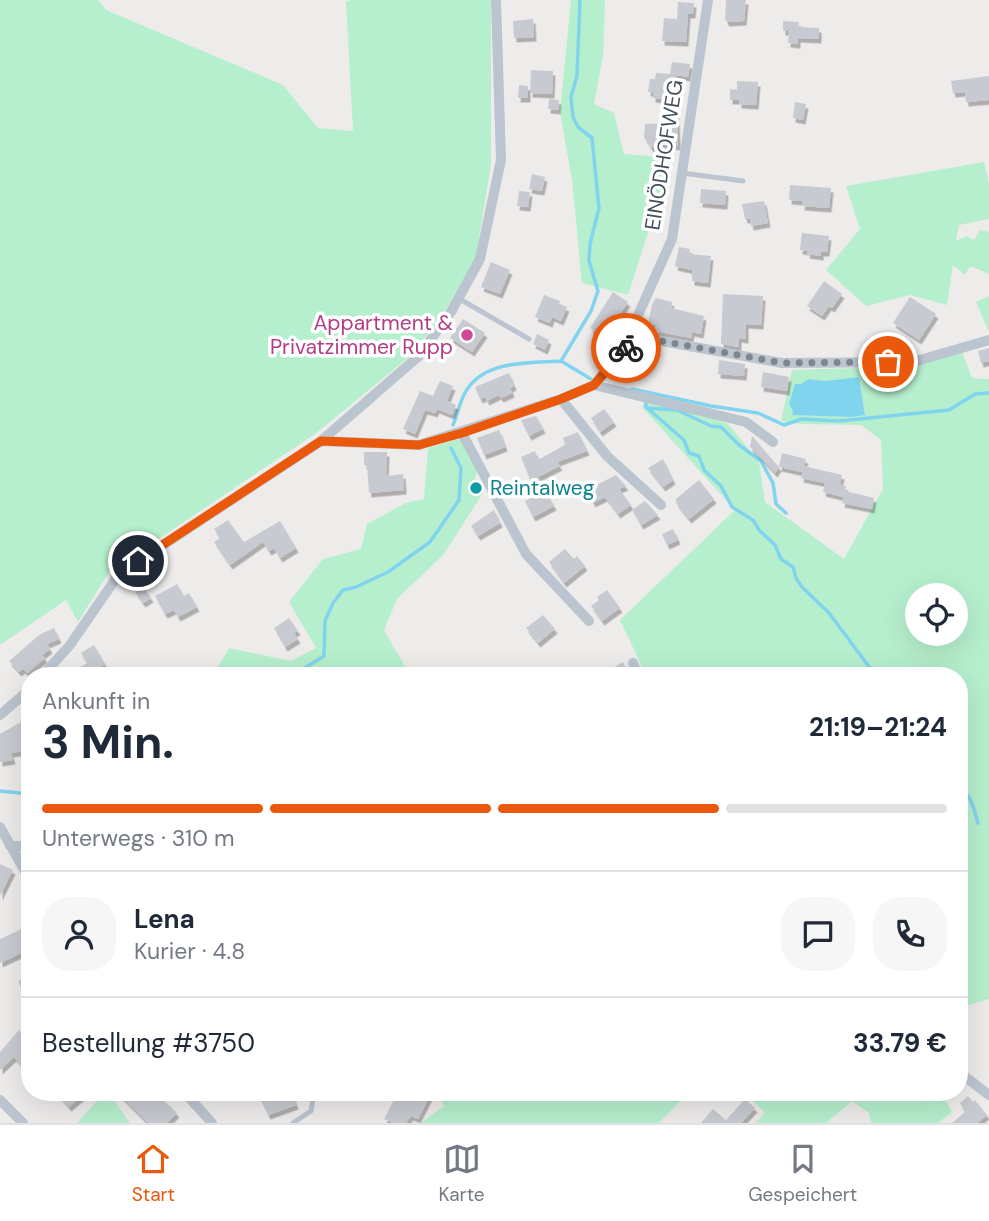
<!DOCTYPE html>
<html lang="de">
<head>
<meta charset="utf-8">
<style>
  body { margin:0; font-family:"DM Sans",sans-serif; background:#f6f6f7; color:#1f2937; height:100vh; display:flex; flex-direction:column; font-size:26px; white-space:nowrap }
  * { box-sizing:border-box; margin:0 }
  p { font-size:23px; color:#747a83 }
  .icon { flex:none; width:38px; height:38px; fill:none; stroke:currentColor; stroke-width:2; stroke-linecap:round; stroke-linejoin:round }
  .map { position:relative; flex:1; overflow:hidden }
  .panel { position:absolute; left:21px; top:667px; width:947px; height:434px; display:flex; flex-direction:column; background:#fff; border-radius:28px; box-shadow:0 7px 28px #0002 }
  .panel>* { flex:none }
  .buttons { position:absolute; left:905px; top:583px; display:grid; gap:14px }
  .buttons a { display:grid; place-items:center; width:63px; height:63px; border-radius:50%; background:#fff; box-shadow:0 7px 28px #0002; font-size:35px }
  .pin { position:absolute; display:grid; place-items:center; width:60px; height:60px; color:#fff; margin:-30px; border:4px solid #fff; border-radius:50%; box-shadow:0 2px 7px #0007 }
  .courier { position:absolute; display:grid; place-items:center; width:70px; height:70px; margin:-35px; border:5px solid #ea580c; border-radius:50%; background:#fff; color:#222; box-shadow:0 2px 9px #0007 }
  .overview em { font-style:normal; font-weight:700 }
  .overview div { display:flex; flex-direction:column-reverse }
  .overview { display:flex; align-items:center; justify-content:space-between; height:119px; padding:0 21px }
  h1 { font-size:46px; font-weight:700; line-height:52px }
  .bar { display:grid; grid-template-columns:repeat(4,1fr); gap:10px 7px; align-content:center; height:84px; padding:0 21px }
  .bar i { height:9px; border-radius:5px; background:#e0e1e3 }
  .bar .selected { background:#ea580c }
  .bar p { grid-column:span 4 }
  .line { display:flex; align-items:center; gap:18px; padding:0 21px; border-top:2px solid #e0e1e3 }
  .line div { flex:1 }
  .round { display:grid; place-items:center; flex:none; width:74px; height:74px; border-radius:28px; background:#f6f6f7 }
  .dock { display:flex; justify-content:space-around; align-items:center; height:98px; border-top:2px solid #e0e1e3; background:#fff; font-size:19px; color:#747a83 }
  .dock a { display:grid; justify-items:center; gap:4px }
  .dock .selected { color:#ea580c }
  .map>svg:first-child { display:block }
</style>
</head>
<body>
<div class="map">
<svg width="989" height="1123" viewBox="0 0 989 1123">
  <defs>
    <filter id="shadow"><feDropShadow dx="2.5" dy="4.5" stdDeviation="0" flood-color="#0004"/></filter>
  </defs>
  <rect width="100%" height="100%" fill="#eeebeb"/>
  <path fill="#b6efcd" fill-rule="evenodd" d="M 0,0 L 98,0 L 106,10 L 283,85 L 318,128 L 353,131 L 346,2 L 350,0 L 491,0 L 491,164 L 476,257 L 447,307 L 414,353 L 315,434 L 109,572 L 78,622 L 66,600 L 0,645 Z
    M 571,0 L 605,0 L 603,56 L 594,104 L 614,113 L 624,154 L 672,158 L 628,295 L 582,283 L 572,180 L 560,112 Z
    M 984,162 L 989,184 L 989,219 L 959,225 L 956,241 L 967,236 L 974,240 L 980,230 L 989,232 L 989,274 L 973,267 L 969,268 L 965,275 L 953,265 L 947,305 L 910,295 L 866,306 L 826,270 L 860,229 L 846,186 Z
    M 989,296 L 989,329 L 988,330 L 976,302 Z
    M 962,352 L 972,378 L 989,379 L 989,999 L 959,1008 L 959,676 L 646,675 L 620,620 L 735,510 L 642,407 L 646,398 L 693,409 L 728,424 L 759,462 L 765,502 L 844,559 L 883,489 L 881,440 L 861,425 L 803,424 L 781,421 L 792,370 L 916,366 ZM 859,377 L 865,414 L 852,417 L 792,414 L 809,379 L 825,381 ZM 917,595 L 956,595 L 956,634 L 917,634 Z
    M 461,438 L 478,467 L 473,487 L 475,491 L 481,491 L 483,493 L 444,554 L 397,599 L 384,630 L 410,675 L 213,676 L 229,648 L 291,661 L 316,648 L 289,602 L 323,559 L 361,549 L 367,524 L 406,503 L 424,499 L 428,448 Z
    M 105,1092 L 108,1092 L 130,1123 L 77,1123 Z
    M 437,1092 L 689,1092 L 659,1123 L 421,1123 L 444,1106 Z
    M 748,1092 L 941,1092 L 952,1112 L 938,1123 L 871,1123 L 869,1113 L 852,1101 L 826,1123 L 755,1123 L 765,1113 L 746,1094 Z"/>
  <path fill="#81d4ee" d="M 859,377 L 865,415 L 852,417 L 792,415 L 793,411 L 789,404 L 795,384 L 801,384 L 809,379 L 825,381 Z"/>
  <g fill="none" stroke-linecap="round" stroke-linejoin="round">
    <path stroke="#81d4ee" stroke-width="3.5" d="M 561,361 L 591,379
      M 632,389 L 711,406 L 758,413 L 784,425 L 802,419 L 839,421 L 949,410 L 975,394 L 989,393
      M 646,403 L 646,407 L 684,440 L 689,453 L 699,456 L 704,470 L 721,486 L 732,507 L 753,520 L 759,530 L 775,545 L 781,559 L 793,567 L 796,578 L 802,587 L 829,613 L 876,676
      M 647,408 L 677,410 L 711,426 L 721,427 L 739,445 L 761,461 L 773,483 L 776,504 L 786,513
      M 453,425 C 458,414 460,398 468,388 C 488,360 530,363 561,361 L 591,311 L 598,291 L 589,261 L 590,244 L 599,208 L 592,138 L 578,127 L 573,117 L 571,97 L 577,76 L 580,0
      M 274,676 L 278,673 L 303,669 L 324,656 L 325,621 L 333,603 L 343,590 L 356,587 L 388,572 L 430,542 L 459,500 L 461,468 L 451,448
      M 959,787 C 972,795 974,810 978,823
      M 0,791 L 30,794"/>
  </g>
  <path fill="#c7cad0" filter="url(#shadow)" d="M 726,0 L 746,0 L 744,21 L 727,22 L 725,19 Z
    M 678,2 L 694,3 L 693,14 L 688,14 L 686,42 L 662,41 L 664,18 L 677,19 Z
    M 533,19 L 534,37 L 514,38 L 513,21 Z
    M 783,21 L 799,22 L 798,27 L 819,28 L 819,39 L 798,38 L 798,44 L 788,43 L 789,31 L 783,31 Z
    M 672,62 L 690,64 L 688,77 L 676,75 L 671,113 L 677,114 L 678,146 L 657,144 L 651,148 L 644,137 L 645,124 L 664,123 L 663,99 L 653,98 L 653,92 L 648,92 L 650,79 L 655,79 L 656,73 L 670,74 Z
    M 531,70 L 553,71 L 552,94 L 530,93 Z
    M 989,76 L 989,100 L 966,102 L 965,92 L 953,93 L 951,81 Z
    M 737,81 L 758,82 L 756,105 L 739,104 L 739,100 L 730,100 L 730,89 L 737,90 Z
    M 519,85 L 528,86 L 528,98 L 518,98 Z
    M 549,99 L 559,100 L 558,110 L 548,109 Z
    M 795,102 L 806,104 L 803,120 L 793,118 Z
    M 532,174 L 545,177 L 542,191 L 529,189 Z
    M 790,185 L 831,188 L 829,208 L 802,206 L 803,201 L 789,200 Z
    M 701,189 L 726,191 L 725,205 L 700,203 Z
    M 519,191 L 530,192 L 528,207 L 517,206 Z
    M 764,201 L 768,223 L 751,226 L 750,219 L 745,219 L 742,204 Z
    M 802,233 L 829,236 L 827,252 L 821,252 L 821,256 L 807,254 L 808,251 L 800,250 Z
    M 679,247 L 690,249 L 689,254 L 711,256 L 708,283 L 692,281 L 692,270 L 675,266 Z
    M 491,262 L 510,270 L 500,294 L 481,287 Z
    M 824,281 L 842,294 L 832,308 L 829,306 L 822,316 L 807,306 Z
    M 613,292 L 628,302 L 620,314 L 625,317 L 612,337 L 607,334 L 605,338 L 590,328 Z
    M 723,294 L 763,296 L 761,325 L 746,324 L 746,339 L 739,338 L 739,347 L 721,344 Z
    M 544,295 L 560,301 L 559,304 L 567,307 L 561,321 L 552,317 L 550,323 L 535,317 Z
    M 910,297 L 936,314 L 919,340 L 893,323 Z
    M 656,298 L 672,302 L 671,308 L 704,316 L 701,334 L 692,332 L 691,338 L 655,331 L 656,325 L 648,324 L 652,305 Z
    M 463,319 L 485,333 L 472,352 L 450,338 Z
    M 537,334 L 549,340 L 545,350 L 533,344 Z
    M 989,348 L 989,361 L 981,363 L 978,351 Z
    M 719,360 L 745,364 L 744,376 L 718,374 Z
    M 763,372 L 789,377 L 787,391 L 761,387 Z
    M 509,373 L 514,386 L 510,388 L 512,393 L 501,398 L 499,395 L 487,401 L 485,397 L 480,399 L 475,387 Z
    M 440,381 L 453,386 L 447,401 L 456,405 L 452,415 L 437,409 L 435,413 L 425,410 L 415,434 L 403,429 L 420,391 L 433,396 Z
    M 604,409 L 614,422 L 600,432 L 591,418 Z
    M 536,416 L 543,429 L 529,436 L 521,420 Z
    M 499,430 L 505,447 L 484,455 L 477,438 Z
    M 578,432 L 587,451 L 557,462 L 560,466 L 538,477 L 554,506 L 533,517 L 525,501 L 529,499 L 522,486 L 531,482 L 521,457 L 535,451 L 538,460 L 565,445 L 563,438 Z
    M 752,436 L 779,467 L 782,453 L 806,459 L 802,472 L 779,467 L 775,473 L 750,447 Z
    M 364,452 L 387,452 L 386,476 L 403,474 L 404,490 L 369,493 L 367,465 L 364,465 Z
    M 663,459 L 673,480 L 663,487 L 648,468 Z
    M 804,466 L 842,475 L 840,485 L 846,486 L 845,491 L 874,498 L 872,509 L 842,503 L 844,495 L 843,497 L 823,492 L 825,483 L 801,478 Z
    M 616,475 L 626,486 L 619,489 L 631,505 L 618,514 L 605,497 L 593,503 L 587,490 Z
    M 699,480 L 714,499 L 689,519 L 676,503 L 676,499 Z
    M 645,501 L 658,515 L 641,525 L 632,510 Z
    M 494,510 L 500,523 L 478,536 L 471,526 Z
    M 228,520 L 244,542 L 280,521 L 296,548 L 280,558 L 274,548 L 269,551 L 263,542 L 230,565 L 214,542 L 220,538 L 214,529 Z
    M 673,529 L 678,540 L 667,545 L 662,534 Z
    M 565,549 L 574,559 L 577,556 L 585,566 L 564,583 L 549,562 Z
    M 177,584 L 184,596 L 189,593 L 197,607 L 178,617 L 174,610 L 165,614 L 155,596 Z
    M 143,586 L 151,598 L 143,603 L 135,592 Z
    M 607,590 L 620,608 L 602,621 L 591,606 L 599,600 L 597,597 Z
    M 543,615 L 555,629 L 538,643 L 526,628 Z
    M 289,618 L 298,631 L 294,633 L 298,639 L 285,647 L 274,628 Z
    M 54,628 L 59,639 L 47,644 L 50,649 L 42,655 L 45,658 L 27,673 L 23,669 L 19,672 L 9,661 L 39,635 Z
    M 94,645 L 105,664 L 100,667 L 105,676 L 68,676 L 87,663 L 81,653 Z
    M 623,662 L 629,676 L 599,676 Z
    M 26,719 L 30,729 L 22,733 L 30,746 L 30,750 L 11,753 L 13,760 L 0,762 L 0,734 Z
    M 0,864 L 13,870 L 0,896 Z
    M 30,925 L 30,949 L 0,963 L 0,939 Z
    M 30,975 L 30,1007 L 18,981 Z
    M 19,1030 L 27,1039 L 23,1046 L 30,1053 L 30,1057 L 21,1065 L 14,1057 L 0,1070 L 0,1052 Z
    M 56,1092 L 87,1092 L 69,1107 Z
    M 117,1092 L 155,1092 L 177,1113 L 167,1123 L 148,1123 Z
    M 257,1092 L 279,1092 L 280,1097 L 292,1093 L 296,1105 L 268,1115 Z
    M 398,1092 L 432,1092 L 418,1119 L 411,1116 L 406,1123 L 394,1123 L 384,1119 Z
    M 968,1096 L 973,1102 L 975,1100 L 987,1115 L 977,1123 L 952,1123 L 965,1112 L 960,1103 Z
    M 745,1099 L 755,1108 L 741,1123 L 701,1123 L 713,1109 L 726,1120 Z"/>
  <g fill="none" stroke-linecap="round" stroke-linejoin="round">
    <path stroke="#bbc5cf" stroke-width="5" d="M 682,173 L 743,181
      M 458,298 L 529,339
      M 293,1123 L 311,1111 L 314,1092"/>
    <path stroke="#bbc5cf" stroke-width="10" d="M 623,349 L 656,340 L 782,363 L 913,362 L 989,340
      M 594,385 L 746,422 L 773,442
      M 561,399 L 607,456 L 661,505
      M 462,433 L 526,554 L 589,621
      M 321,441 L 419,445 L 561,399 L 594,385 L 623,349 L 672,239 L 708,0
      M 633,663 L 638,676
      M 42,676 L 70,645 L 119,574 L 321,441 L 419,356 L 452,310 L 480,259 L 501,160 L 496,0
      M 0,715 L 30,689
      M 0,827 L 30,880
      M 10,846 L 30,846
      M 959,1072 L 989,1095
      M 184,1092 L 212,1123
      M 0,1100 L 23,1123"/>
  </g>
  <g fill="none" stroke-linecap="round" stroke-linejoin="round">
    <path stroke="#7f858c" stroke-width="7" stroke-dasharray="0 12.6" d="M 626,348 L 656,340 L 782,363 L 888,362"/>
    <path stroke="#ea580c" stroke-width="9" d="M 138,561 L 321,441 L 419,445 L 462,433 L 561,399 L 594,385 L 626,348"/>
  </g>
  <circle fill="#d1479c" stroke="#fff" stroke-width="2.5" cx="467" cy="335" r="7"/>
  <circle fill="#0f9aa8" stroke="#fff" stroke-width="2.5" cx="476" cy="488" r="7"/>
  <g text-anchor="middle" stroke-width="7" stroke-linejoin="round" paint-order="stroke">
    <g font-size="21" fill="#434e59" stroke="#fff">
      <text transform="translate(664 155) rotate(-81)" y="7">EINÖDHOFWEG</text>
    </g>
    <g font-size="21" fill="#b23c85" stroke="#fff" text-anchor="end">
      <text x="453" y="330">Appartment &amp;<tspan x="453" dy="24">Privatzimmer Rupp</tspan></text>
    </g>
    <g font-size="21" fill="#0d838f" stroke="#fff" text-anchor="start">
      <text x="490" y="495">Reintalweg</text>
    </g>
  </g>
</svg>
<div class="buttons">
<a><svg class="icon" aria-label="locate" viewBox="0 0 24 24"><circle cx="12" cy="12" r="6"/><path d="M12 2v4M12 18v4M2 12h4M18 12h4"/></svg></a>
</div>
<div class="pin" style="left:888px;top:362px;background:#ea580c"><svg class="icon" aria-label="bag" viewBox="0 0 24 24"><path d="M5 8h14l-1 12H6zM9 8a3 3 0 0 1 6 0"/></svg></div>
<div class="pin" style="left:138px;top:561px;background:#1f2937"><svg class="icon" aria-label="home" viewBox="0 0 24 24"><path d="M3 11l9-7 9 7M6 9v11h12V9"/></svg></div>
<div class="courier" style="left:626px;top:348px"><svg class="icon" aria-label="bike" viewBox="0 0 24 24"><circle cx="6" cy="16" r="4"/><circle cx="18" cy="16" r="4"/><path d="M6 16l4-8h5l3 8M10 8l3 8H6M13 5h3"/></svg></div>
<section class="panel">
<div class="overview"><div><h1>3 Min.</h1><p>Ankunft in</p></div><em>21:19–21:24</em></div>
<div class="bar"><i class="selected"></i><i class="selected"></i><i class="selected"></i><i></i><p>Unterwegs · 310 m</p></div>
<div class="line" style="height:126px"><a class="round"><svg class="icon" aria-label="person" viewBox="0 0 24 24"><circle cx="12" cy="8" r="4"/><path d="M4 21q1-7 8-7t8 7"/></svg></a><div><b>Lena</b><p>Kurier · 4.8</p></div><a class="round"><svg class="icon" aria-label="chat" viewBox="0 0 24 24"><path d="M4 5h16v11H9l-5 4z"/></svg></a><a class="round"><svg class="icon" aria-label="phone" viewBox="0 0 24 24"><path d="M5 4h4l2 5-3 2q2 4 5 5l2-3 5 2v4C11 20 4 13 5 4z"/></svg></a></div>
<div class="line" style="height:91px"><div>Bestellung #3750</div><b>33.79 €</b></div>
</section>
</div>
<nav class="dock">
<a class="selected"><svg class="icon" aria-label="home" viewBox="0 0 24 24"><path d="M3 11l9-7 9 7M6 9v11h12V9"/></svg>Start</a>
<a><svg class="icon" aria-label="map" viewBox="0 0 24 24"><path d="M3 6l6-2 6 2 6-2v14l-6 2-6-2-6 2zM9 4v14M15 6v14"/></svg>Karte</a>
<a><svg class="icon" aria-label="saved" viewBox="0 0 24 24"><path d="M7 4h10v16l-5-4-5 4z"/></svg>Gespeichert</a>
</nav>
</body>
</html>
